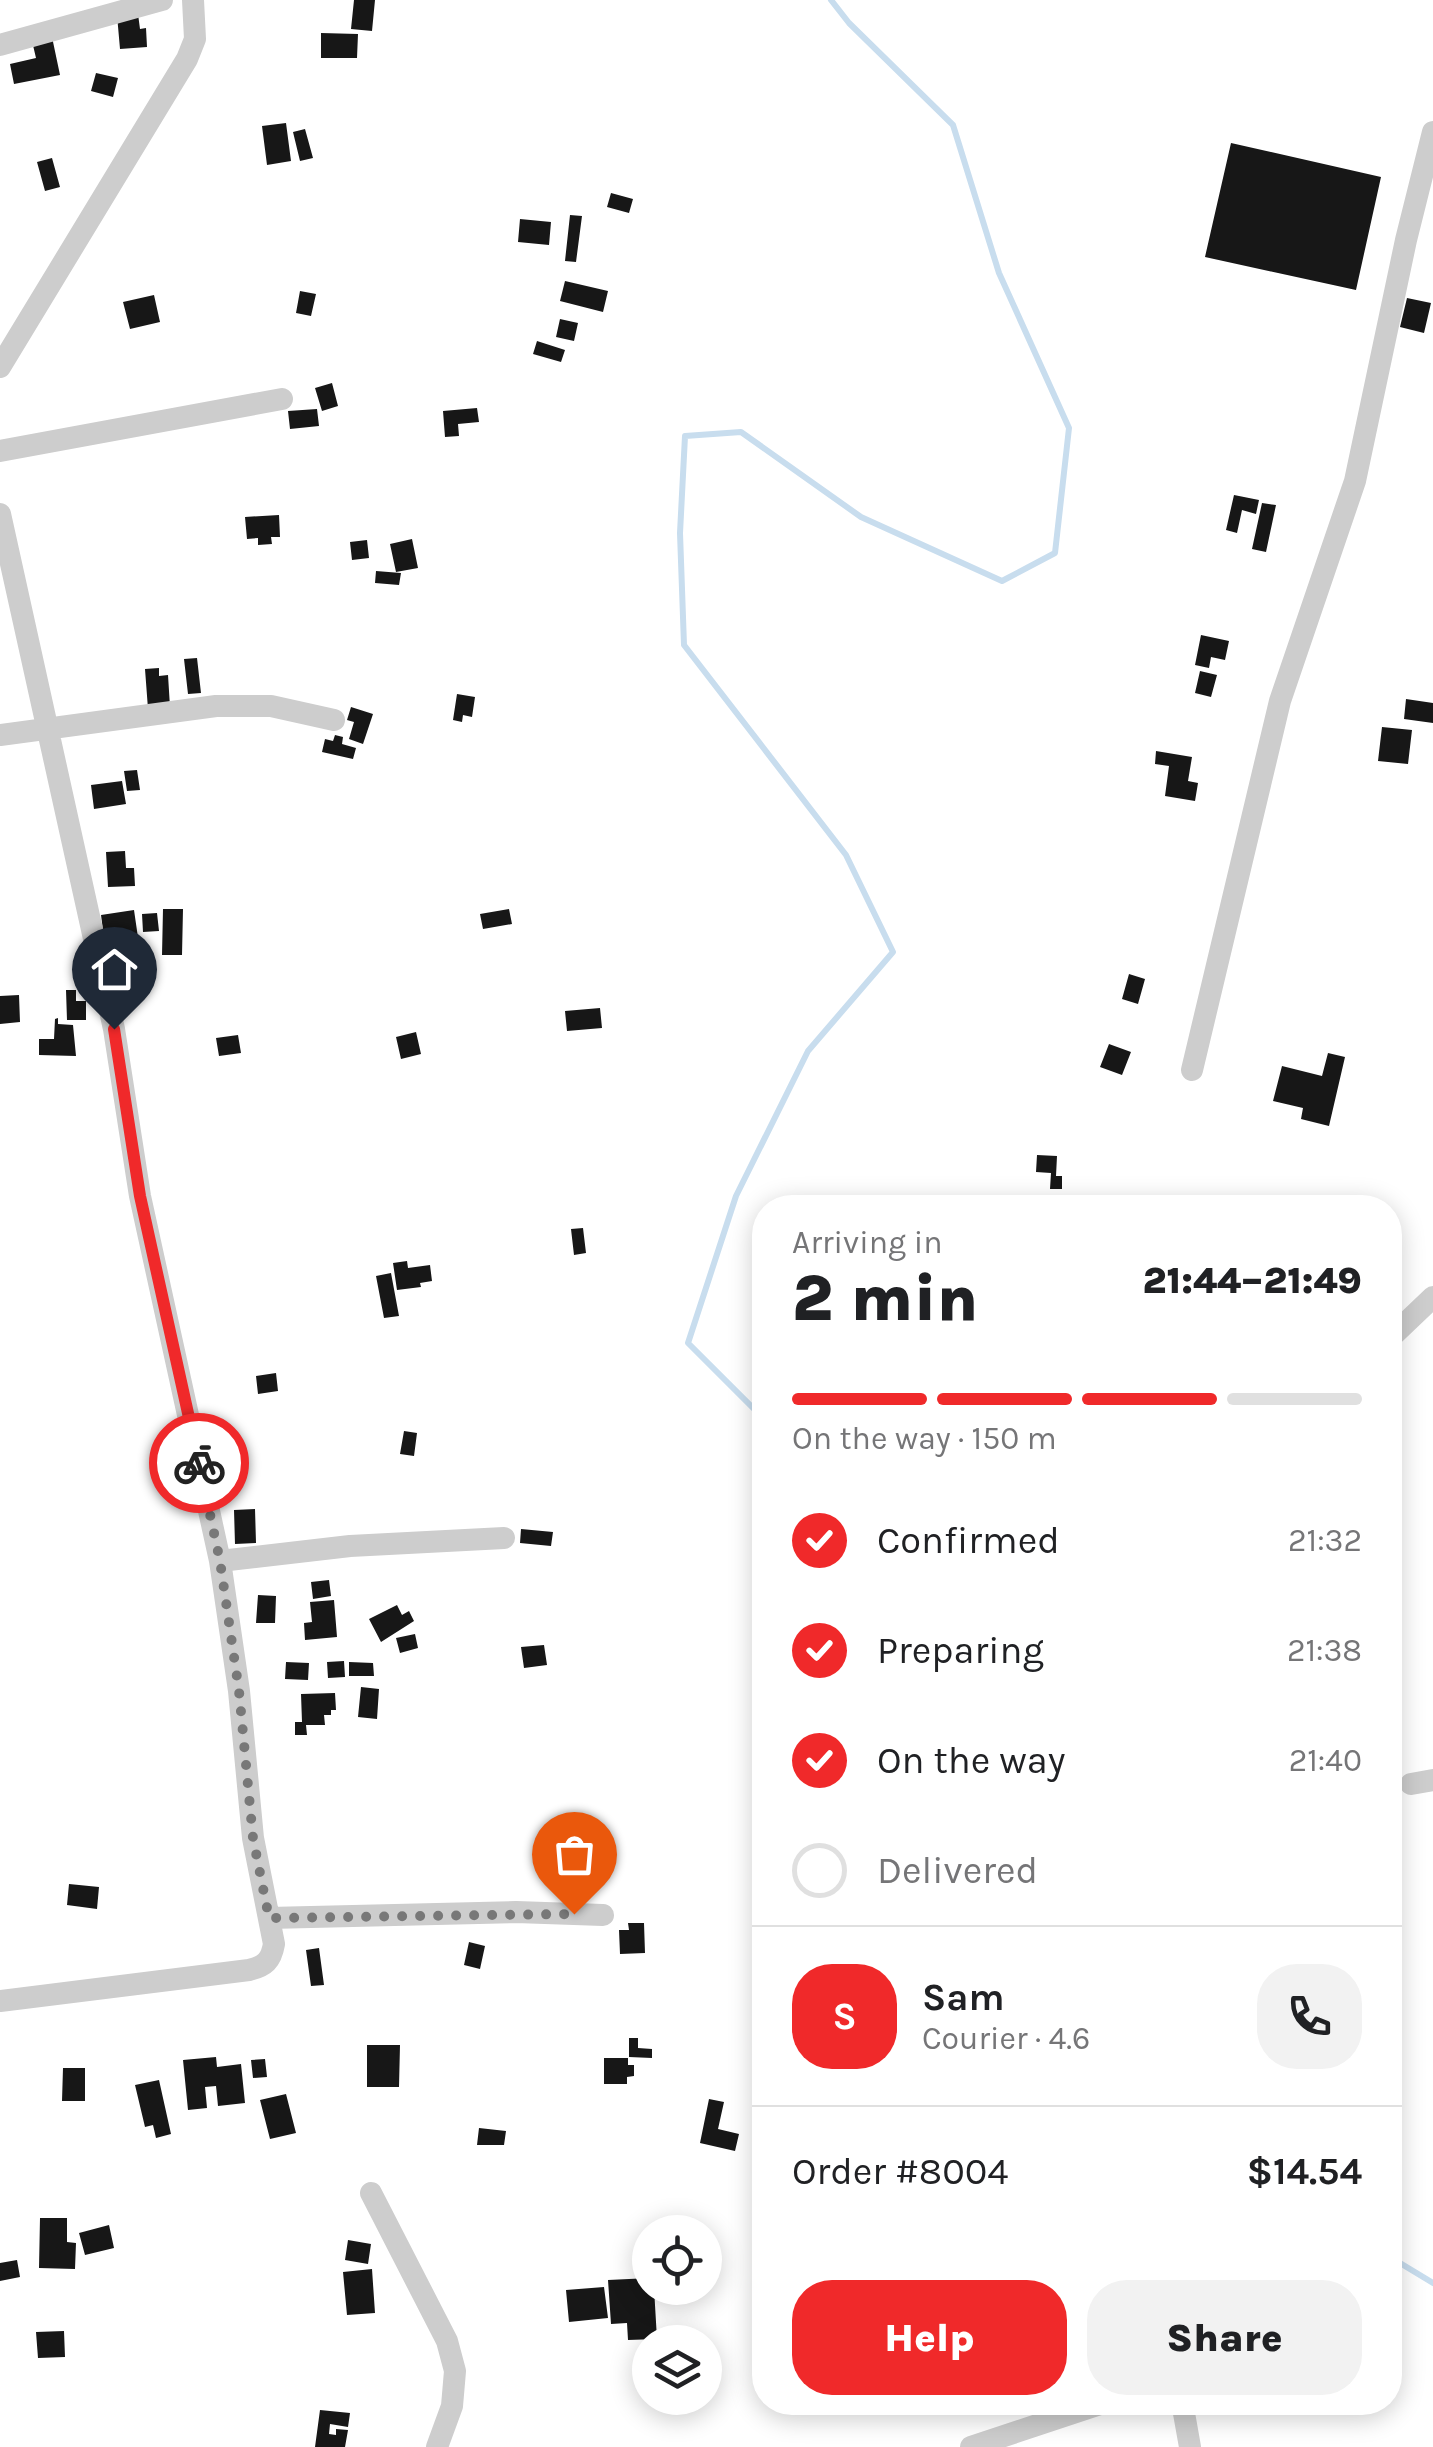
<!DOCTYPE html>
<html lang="en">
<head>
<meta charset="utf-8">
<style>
  body { margin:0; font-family:Karla,sans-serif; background:#f2f2f2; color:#202124; height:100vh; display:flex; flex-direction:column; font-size:38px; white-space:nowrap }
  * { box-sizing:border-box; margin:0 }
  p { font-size:32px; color:#757577 }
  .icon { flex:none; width:55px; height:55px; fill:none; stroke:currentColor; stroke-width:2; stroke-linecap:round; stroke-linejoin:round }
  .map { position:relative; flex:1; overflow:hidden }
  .drawer { position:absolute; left:752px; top:1195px; width:650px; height:1220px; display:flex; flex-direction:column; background:#fff; border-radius:40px; box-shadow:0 5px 25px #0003 }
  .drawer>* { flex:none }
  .tools { position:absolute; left:632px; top:2215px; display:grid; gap:20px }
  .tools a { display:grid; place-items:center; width:90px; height:90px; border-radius:50%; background:#fff; box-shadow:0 5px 25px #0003; font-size:50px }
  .pin { position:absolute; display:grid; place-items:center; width:85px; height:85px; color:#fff; margin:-102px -42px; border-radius:50% 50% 50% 0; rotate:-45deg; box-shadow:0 0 10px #0007 }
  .pin .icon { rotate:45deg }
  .courier { position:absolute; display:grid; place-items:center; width:100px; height:100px; margin:-50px; border:8px solid #f0292a; border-radius:50%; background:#fff; color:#222; box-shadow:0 2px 12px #0007 }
  .overview em { font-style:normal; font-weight:800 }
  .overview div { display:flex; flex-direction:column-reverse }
  .overview { display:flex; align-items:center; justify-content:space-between; height:170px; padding:0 40px }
  h1 { font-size:65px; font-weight:800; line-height:75px }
  .bar { display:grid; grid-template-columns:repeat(4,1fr); gap:15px 10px; align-content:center; height:120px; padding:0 40px }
  .bar i { height:12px; border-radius:8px; background:#e0e0e0 }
  .bar .current { background:#f0292a }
  .bar p { grid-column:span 4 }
  .line { display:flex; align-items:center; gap:25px; padding:0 40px; border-top:2px solid #e0e0e0 }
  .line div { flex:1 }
  .round { display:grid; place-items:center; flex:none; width:105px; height:105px; border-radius:40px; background:#f2f2f2 }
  ol { padding:0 40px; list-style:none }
  li { display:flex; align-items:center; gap:30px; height:110px }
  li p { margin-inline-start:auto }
  li .icon { padding:10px; border-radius:50%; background:#f0292a; color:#fff; stroke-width:4 }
  li:last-child { color:#757577 }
  li i { width:55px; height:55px; border:5px solid #e0e0e0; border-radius:50% }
  .cta { display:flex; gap:20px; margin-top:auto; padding:20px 40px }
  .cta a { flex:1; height:115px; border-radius:40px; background:#f0292a; color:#fff; font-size:40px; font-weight:800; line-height:115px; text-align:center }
  .cta a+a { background:#f2f2f2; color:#202124 }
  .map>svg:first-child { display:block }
</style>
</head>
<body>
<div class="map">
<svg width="1433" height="2447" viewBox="0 0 1433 2447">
  <rect width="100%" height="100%" fill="#fff"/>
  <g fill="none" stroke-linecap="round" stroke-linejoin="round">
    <path stroke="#c8ddee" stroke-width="6" d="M 765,1420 L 688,1343 L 736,1196 L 808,1051 L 893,952 L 846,855 L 684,645 L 680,533 L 685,436 L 741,432 L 861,517 L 1002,581 L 1055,553 L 1069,428 L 999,273 L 953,125 L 849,23 L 831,0
      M 1390,2257 L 1433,2283"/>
  </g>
  <path fill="#171717" d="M 354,0 L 375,0 L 372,31 L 351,29 Z
    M 138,14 L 140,29 L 146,28 L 147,47 L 120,49 L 117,15 Z
    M 321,33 L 358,34 L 357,58 L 321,58 Z
    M 52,37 L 60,75 L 14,84 L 10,64 L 36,58 L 32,41 Z
    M 96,73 L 118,78 L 113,97 L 91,91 Z
    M 286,123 L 291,161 L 267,165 L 262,126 Z
    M 305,129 L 313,158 L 300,161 L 293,132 Z
    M 1231,143 L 1381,177 L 1356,290 L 1205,257 Z
    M 52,158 L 60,187 L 45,191 L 37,162 Z
    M 611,193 L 633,199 L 629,213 L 607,207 Z
    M 570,215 L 582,216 L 576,262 L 565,261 Z
    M 520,219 L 551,222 L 549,245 L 518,242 Z
    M 565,281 L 608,291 L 603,312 L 560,301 Z
    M 300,291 L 316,294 L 311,316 L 296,313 Z
    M 154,295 L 160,322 L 130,329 L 123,302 Z
    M 1407,298 L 1431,303 L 1424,333 L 1400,327 Z
    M 560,319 L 578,323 L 574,341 L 556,337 Z
    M 537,341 L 565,350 L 561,362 L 533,354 Z
    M 332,383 L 338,406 L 322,411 L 315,388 Z
    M 477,408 L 479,422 L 458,424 L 459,436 L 445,437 L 443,411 Z
    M 317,409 L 319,426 L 290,429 L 288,411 Z
    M 1234,495 L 1259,500 L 1256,514 L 1242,510 L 1237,533 L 1226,530 Z
    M 1262,503 L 1276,505 L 1266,552 L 1252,549 Z
    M 279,515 L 280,537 L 271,537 L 272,544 L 258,545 L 258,538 L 247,539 L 245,517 Z
    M 412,539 L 418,568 L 396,572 L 390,544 Z
    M 367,540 L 369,558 L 352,560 L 350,542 Z
    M 376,571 L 401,573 L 399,585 L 375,583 Z
    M 1201,635 L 1229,641 L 1225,660 L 1211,657 L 1209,668 L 1195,665 Z
    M 197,658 L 201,693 L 188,694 L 184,659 Z
    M 159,668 L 159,676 L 168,675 L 170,707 L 148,709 L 145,669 Z
    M 1200,671 L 1217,675 L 1211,697 L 1195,693 Z
    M 457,694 L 475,697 L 472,717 L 463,715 L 462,722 L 453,720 Z
    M 1406,699 L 1433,703 L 1433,723 L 1404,719 Z
    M 351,707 L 373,714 L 363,744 L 349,739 L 354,722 L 347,720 Z
    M 1382,727 L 1412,730 L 1408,764 L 1378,761 Z
    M 335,735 L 343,737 L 342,744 L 356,748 L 353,759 L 322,752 L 325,739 L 333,741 Z
    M 1156,751 L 1192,757 L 1188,781 L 1198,783 L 1195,801 L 1165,796 L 1169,766 L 1155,764 Z
    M 137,770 L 140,790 L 127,791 L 124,771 Z
    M 122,781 L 126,804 L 94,809 L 91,785 Z
    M 125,851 L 126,868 L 134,868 L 135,886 L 108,887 L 106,852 Z
    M 163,909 L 183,909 L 182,955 L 162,955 Z
    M 509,909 L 512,924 L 483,929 L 480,914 Z
    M 134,910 L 145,986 L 111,990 L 101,915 Z
    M 157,913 L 159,931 L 143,932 L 142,914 Z
    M 1129,974 L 1145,979 L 1138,1004 L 1122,999 Z
    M 66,990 L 76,990 L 76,1001 L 86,1001 L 86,1020 L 67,1020 Z
    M 19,995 L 20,1022 L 0,1024 L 0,996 Z
    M 600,1008 L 602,1028 L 567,1031 L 565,1011 Z
    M 58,1018 L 58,1024 L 73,1025 L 76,1056 L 39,1055 L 39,1039 L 54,1039 L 55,1019 Z
    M 416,1032 L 421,1054 L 401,1059 L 396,1037 Z
    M 238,1035 L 241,1053 L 219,1056 L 216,1038 Z
    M 1109,1044 L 1131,1052 L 1122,1075 L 1100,1067 Z
    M 1328,1053 L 1345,1057 L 1329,1126 L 1301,1119 L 1303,1108 L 1273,1101 L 1282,1066 L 1322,1076 Z
    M 1037,1155 L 1057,1156 L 1056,1176 L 1062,1176 L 1062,1189 L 1050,1189 L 1051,1173 L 1036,1172 Z
    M 583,1228 L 586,1253 L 574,1255 L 571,1229 Z
    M 407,1261 L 408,1268 L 430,1265 L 432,1281 L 420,1283 L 421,1287 L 397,1290 L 393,1263 Z
    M 391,1273 L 399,1316 L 384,1318 L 376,1276 Z
    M 276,1373 L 278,1391 L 258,1394 L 256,1376 Z
    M 404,1431 L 417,1433 L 414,1456 L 400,1454 Z
    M 255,1509 L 256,1543 L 235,1544 L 234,1510 Z
    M 521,1529 L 553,1532 L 551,1546 L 520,1543 Z
    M 329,1580 L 331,1596 L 313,1599 L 311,1582 Z
    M 258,1595 L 276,1596 L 275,1623 L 256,1623 Z
    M 334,1600 L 337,1637 L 305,1640 L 304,1623 L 312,1622 L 310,1602 Z
    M 397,1605 L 402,1615 L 409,1611 L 414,1621 L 381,1642 L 369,1619 Z
    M 415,1634 L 418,1648 L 400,1653 L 396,1638 Z
    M 544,1645 L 547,1665 L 524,1668 L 521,1647 Z
    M 344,1661 L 345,1677 L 328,1678 L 327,1662 Z
    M 286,1662 L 309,1663 L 308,1680 L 285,1679 Z
    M 349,1662 L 373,1663 L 374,1676 L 349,1676 Z
    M 361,1687 L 379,1689 L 377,1719 L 358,1717 Z
    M 335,1693 L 336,1710 L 331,1710 L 331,1715 L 324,1715 L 325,1725 L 306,1725 L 307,1735 L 295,1735 L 295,1722 L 302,1722 L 301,1694 Z
    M 1390,1725 L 1397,1725 L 1397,1777 L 1390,1777 Z
    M 69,1884 L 99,1887 L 97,1909 L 67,1905 Z
    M 628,1923 L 644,1923 L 645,1953 L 620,1954 L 619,1930 L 629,1930 Z
    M 469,1942 L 485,1946 L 480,1969 L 464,1965 Z
    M 319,1948 L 324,1985 L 311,1986 L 306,1950 Z
    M 629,2038 L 638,2038 L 638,2048 L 652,2049 L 652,2058 L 629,2057 Z
    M 367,2045 L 400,2045 L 399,2087 L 367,2087 Z
    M 216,2057 L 217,2067 L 241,2064 L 245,2103 L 218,2106 L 216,2086 L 205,2087 L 207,2108 L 188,2110 L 183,2060 Z
    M 604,2058 L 628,2058 L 628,2065 L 634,2065 L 634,2076 L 627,2077 L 627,2084 L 604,2084 Z
    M 265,2059 L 267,2077 L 253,2078 L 251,2060 Z
    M 63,2068 L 85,2068 L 85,2101 L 62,2101 Z
    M 159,2080 L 171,2134 L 156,2138 L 153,2125 L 145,2127 L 135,2085 Z
    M 286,2094 L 296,2133 L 270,2139 L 260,2100 Z
    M 709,2099 L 724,2102 L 718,2129 L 739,2134 L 735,2151 L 700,2143 Z
    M 479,2128 L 506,2131 L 504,2145 L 477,2145 Z
    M 40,2218 L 67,2218 L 67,2242 L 76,2243 L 75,2269 L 39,2268 Z
    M 109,2225 L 114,2248 L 85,2255 L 79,2233 Z
    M 348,2240 L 371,2244 L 368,2264 L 345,2260 Z
    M 17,2260 L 20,2277 L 0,2281 L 0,2263 Z
    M 372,2269 L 375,2313 L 347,2315 L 343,2272 Z
    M 650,2278 L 650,2288 L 654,2288 L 657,2339 L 628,2340 L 627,2323 L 611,2324 L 608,2280 Z
    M 604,2287 L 608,2318 L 569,2322 L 566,2290 Z
    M 64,2331 L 65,2357 L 38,2358 L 36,2332 Z
    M 320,2410 L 350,2413 L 348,2427 L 330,2424 L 329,2434 L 336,2435 L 336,2429 L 348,2430 L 345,2447 L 315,2447 Z"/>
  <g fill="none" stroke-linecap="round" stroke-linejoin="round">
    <path stroke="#cdcdcd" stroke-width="22" d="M 0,45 L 162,0
      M 0,367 L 187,59 L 195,39 L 193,0
      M 0,451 L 282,399
      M 0,514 L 114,1029 L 140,1196 L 220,1561 L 239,1691 L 253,1838 L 274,1944 C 271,1961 265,1966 249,1970 L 0,2001
      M 0,735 L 216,706 L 271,706 L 334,720
      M 1192,1070 L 1280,701 L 1355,481 L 1406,240 L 1433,132
      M 1390,1338 L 1433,1297
      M 220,1561 L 350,1546 L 504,1538
      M 1411,1784 L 1433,1780
      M 269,1918 L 516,1912 L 603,1915
      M 371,2193 L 447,2341 L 455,2371 L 452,2406 L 437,2447
      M 1182,2402 L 1190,2447
      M 971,2447 L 1106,2402"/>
  </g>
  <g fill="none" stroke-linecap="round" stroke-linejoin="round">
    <path stroke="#787878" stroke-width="10" stroke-dasharray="0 18" d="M 199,1463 L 220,1561 L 239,1691 L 253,1838 L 269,1918 L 574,1914"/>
    <path stroke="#f0292a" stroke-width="12" d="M 114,1029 L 140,1196 L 199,1463"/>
  </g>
</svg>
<div class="tools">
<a><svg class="icon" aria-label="locate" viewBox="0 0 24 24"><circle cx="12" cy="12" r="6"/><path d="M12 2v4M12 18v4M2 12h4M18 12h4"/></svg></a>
<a><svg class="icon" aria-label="layers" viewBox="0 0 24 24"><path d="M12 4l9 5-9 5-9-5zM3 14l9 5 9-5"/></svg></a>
</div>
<div class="pin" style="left:574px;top:1914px;background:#ea580c"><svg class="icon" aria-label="bag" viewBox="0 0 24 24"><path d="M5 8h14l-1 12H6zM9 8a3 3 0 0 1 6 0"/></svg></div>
<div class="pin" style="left:114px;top:1029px;background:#1f2937"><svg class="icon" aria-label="home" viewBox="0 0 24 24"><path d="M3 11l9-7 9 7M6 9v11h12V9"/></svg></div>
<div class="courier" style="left:199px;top:1463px"><svg class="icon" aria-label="bike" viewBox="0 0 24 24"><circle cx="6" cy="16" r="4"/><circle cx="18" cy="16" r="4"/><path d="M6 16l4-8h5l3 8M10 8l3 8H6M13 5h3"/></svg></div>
<section class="drawer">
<div class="overview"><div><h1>2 min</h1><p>Arriving in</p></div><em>21:44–21:49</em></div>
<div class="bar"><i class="current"></i><i class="current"></i><i class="current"></i><i></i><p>On the way · 150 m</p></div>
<ol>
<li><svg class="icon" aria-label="check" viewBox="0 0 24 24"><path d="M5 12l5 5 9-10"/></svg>Confirmed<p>21:32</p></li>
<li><svg class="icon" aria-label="check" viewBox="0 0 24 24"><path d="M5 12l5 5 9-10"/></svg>Preparing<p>21:38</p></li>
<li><svg class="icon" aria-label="check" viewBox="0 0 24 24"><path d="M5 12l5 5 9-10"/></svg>On the way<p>21:40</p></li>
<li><i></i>Delivered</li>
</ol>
<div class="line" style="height:180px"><b class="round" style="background:#f0292a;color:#fff">S</b><div><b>Sam</b><p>Courier · 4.6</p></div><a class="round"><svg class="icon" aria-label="phone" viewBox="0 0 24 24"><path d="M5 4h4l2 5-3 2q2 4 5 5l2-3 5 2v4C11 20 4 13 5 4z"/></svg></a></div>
<div class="line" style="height:130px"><div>Order #8004</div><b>$14.54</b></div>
<div class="cta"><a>Help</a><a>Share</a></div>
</section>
</div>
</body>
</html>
